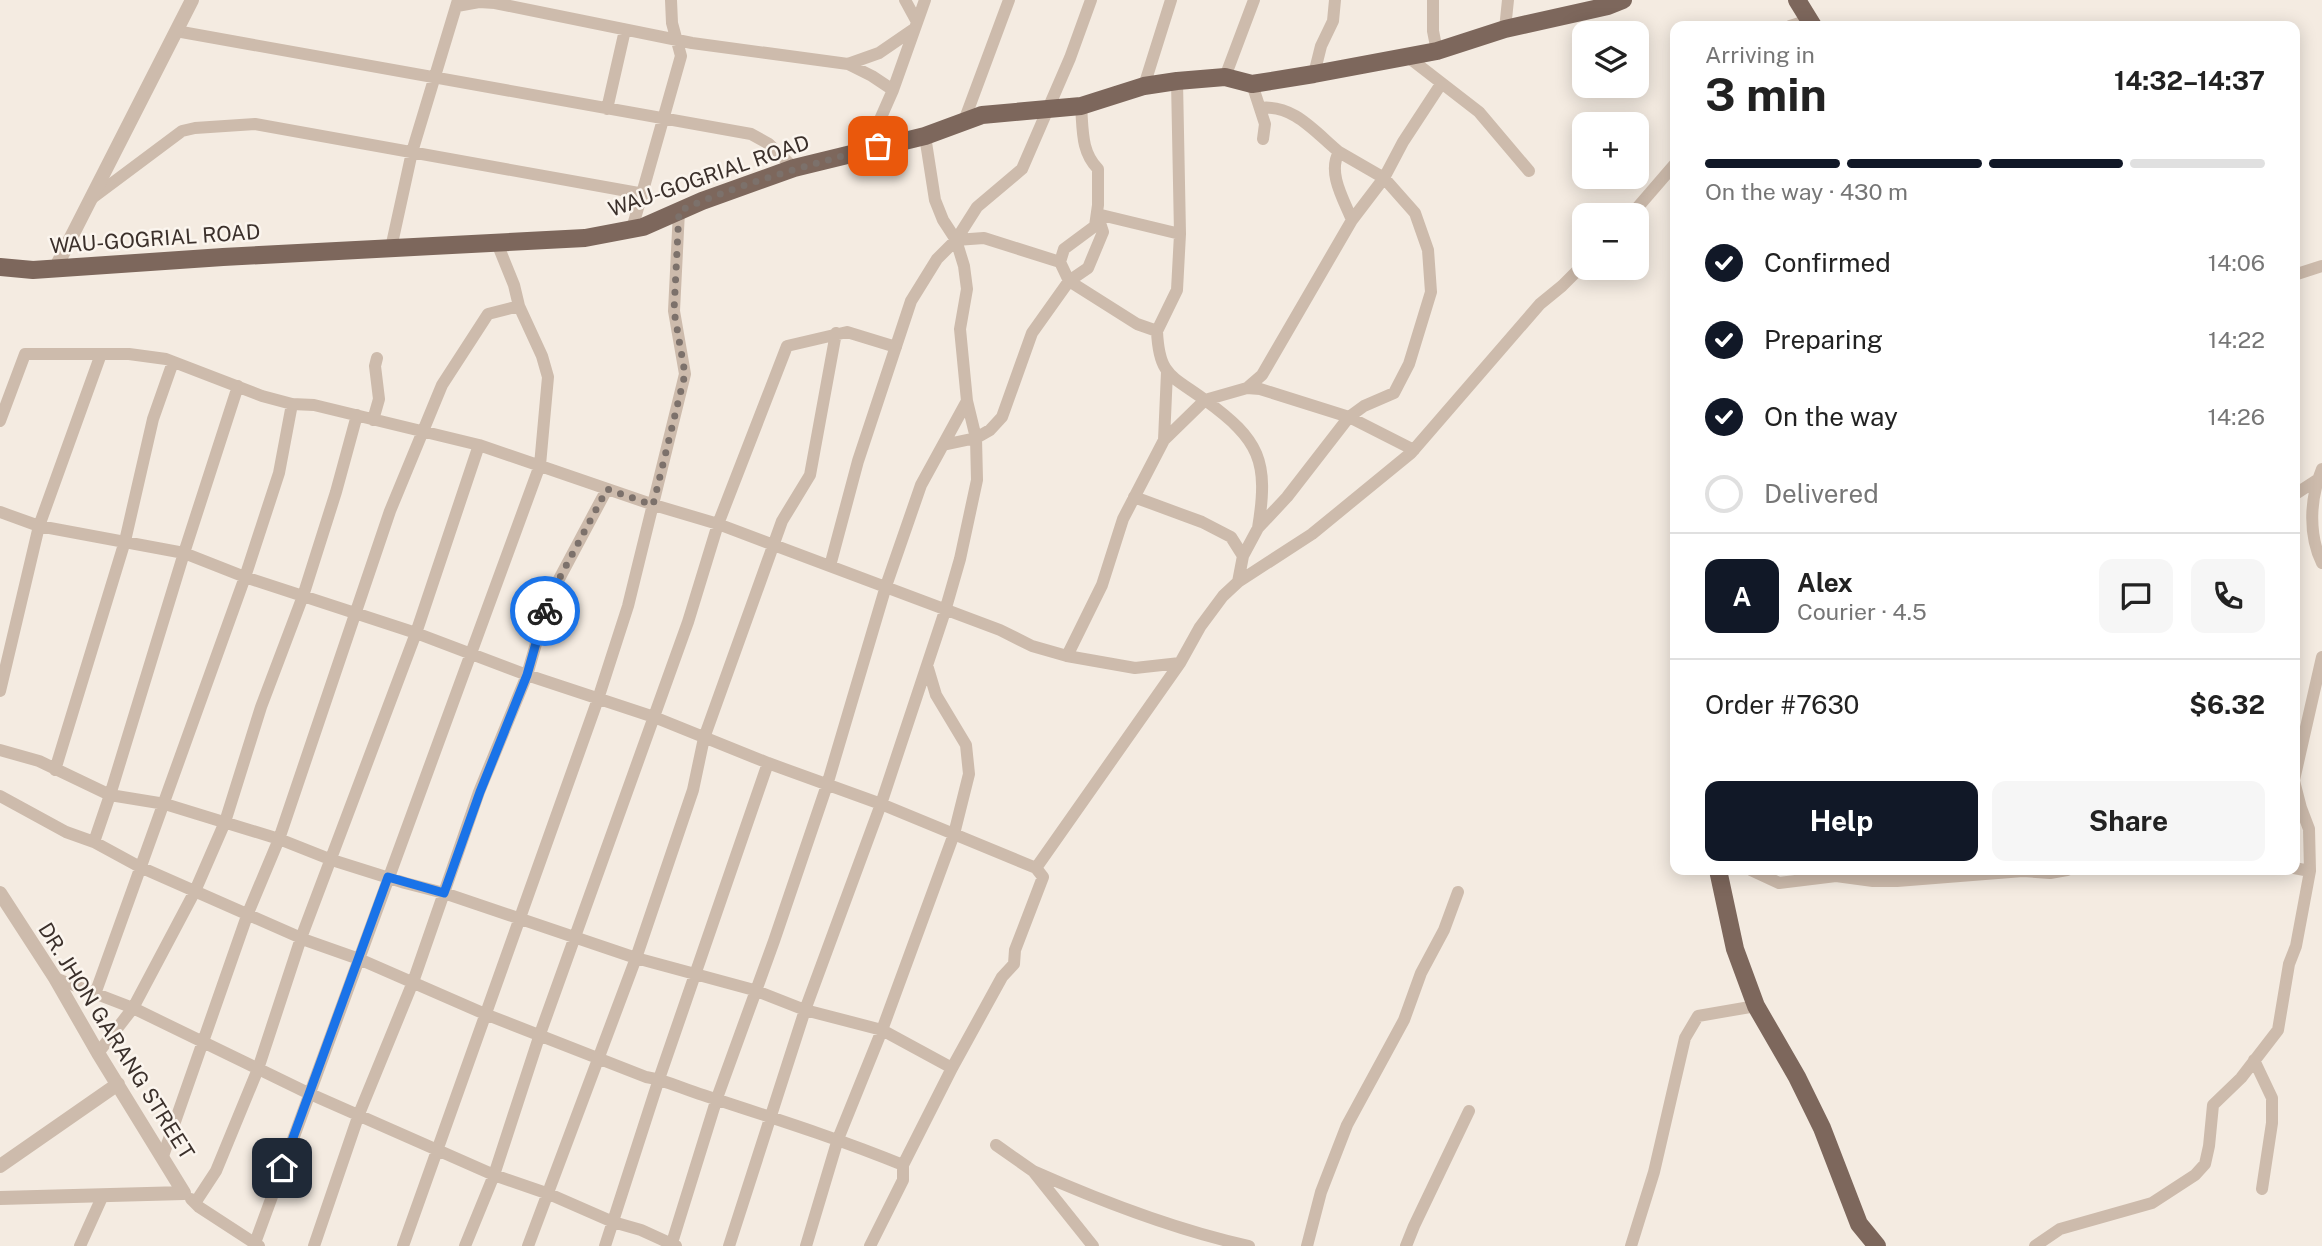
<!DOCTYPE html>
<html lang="en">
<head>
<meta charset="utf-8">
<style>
  body { margin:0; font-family:"Public Sans",sans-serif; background:#f6f6f6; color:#222; height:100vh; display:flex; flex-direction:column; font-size:26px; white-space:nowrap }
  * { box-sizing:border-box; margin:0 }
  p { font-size:23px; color:#767676 }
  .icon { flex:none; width:38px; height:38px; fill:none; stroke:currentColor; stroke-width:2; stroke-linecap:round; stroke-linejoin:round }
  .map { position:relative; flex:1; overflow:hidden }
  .drawer { position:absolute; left:1670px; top:21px; width:630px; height:854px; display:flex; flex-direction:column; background:#fff; border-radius:14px; box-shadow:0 4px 18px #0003 }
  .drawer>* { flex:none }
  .controls { position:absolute; left:1572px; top:21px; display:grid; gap:14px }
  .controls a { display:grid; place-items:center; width:77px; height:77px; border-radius:14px; background:#fff; box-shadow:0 4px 18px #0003; font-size:35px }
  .pin { position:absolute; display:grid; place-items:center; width:60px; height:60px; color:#fff; margin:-30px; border-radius:14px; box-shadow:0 4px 10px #0006 }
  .courier { position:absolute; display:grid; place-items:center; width:70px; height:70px; margin:-35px; border:5px solid #1a73e8; border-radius:50%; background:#fff; color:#222; box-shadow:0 2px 9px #0007 }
  .headline em { font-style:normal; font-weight:700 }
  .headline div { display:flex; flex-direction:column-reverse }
  .headline { display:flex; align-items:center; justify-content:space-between; height:119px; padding:0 35px }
  h1 { font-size:46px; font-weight:700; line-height:52px }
  .bar { display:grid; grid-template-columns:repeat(4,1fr); gap:10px 7px; align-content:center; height:84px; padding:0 35px }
  .bar i { height:9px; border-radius:5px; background:#e0e0e0 }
  .bar .on { background:#111827 }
  .bar p { grid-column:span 4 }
  .line { display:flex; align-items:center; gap:18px; padding:0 35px; border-top:2px solid #e0e0e0 }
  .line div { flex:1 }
  .round { display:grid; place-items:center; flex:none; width:74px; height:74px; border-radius:14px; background:#f6f6f6 }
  ol { padding:0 35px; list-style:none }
  li { display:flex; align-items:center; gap:21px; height:77px }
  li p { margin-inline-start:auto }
  li .icon { padding:7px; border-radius:50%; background:#111827; color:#fff; stroke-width:4 }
  li:last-child { color:#767676 }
  li i { width:38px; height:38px; border:4px solid #e0e0e0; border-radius:50% }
  .primary-button { display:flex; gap:14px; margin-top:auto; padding:14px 35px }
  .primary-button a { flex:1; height:80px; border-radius:14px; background:#111827; color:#fff; font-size:28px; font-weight:700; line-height:80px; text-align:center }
  .primary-button a+a { background:#f6f6f6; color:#222 }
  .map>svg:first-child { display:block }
</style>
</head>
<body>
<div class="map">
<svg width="2322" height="1246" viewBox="0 0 2322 1246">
  <rect width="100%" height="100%" fill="#f4ebe1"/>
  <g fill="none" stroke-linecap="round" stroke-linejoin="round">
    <path stroke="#cdbbac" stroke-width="12" d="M 905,0 L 917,22
      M 1433,0 L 1433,31 L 1437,51
      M 457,6 L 479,2 L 495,3 L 692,43 L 848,64 L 872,76 L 893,90
      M 1790,26 L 1809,20
      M 1505,29 L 1508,0
      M 176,31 L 751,134 L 769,144 L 794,168
      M 1408,57 L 1479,112 L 1529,171
      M 848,64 L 879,53 L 914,29
      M 1314,74 L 1321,46 L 1333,21 L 1335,0
      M 1225,77 L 1254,0
      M 1252,84 L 1265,124 L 1263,139
      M 1144,86 L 1171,0
      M 1260,108 C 1293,104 1314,131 1339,152 C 1327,173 1344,200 1352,220
      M 607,109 L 625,30
      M 964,121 L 1009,0
      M 867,149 L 893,90 L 925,0
      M 91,199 L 182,131 L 195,128 L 255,124 L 644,194
      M 1631,215 L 1675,164
      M 632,229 L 681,56 L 672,23 L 671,0
      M 956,240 L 984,238 L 1060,262 L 1069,281 L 1137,324 L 1157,331 C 1159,376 1171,375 1205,400 L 1247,388
      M 391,248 L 412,152 L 458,0
      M 1060,262 L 1064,249 L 1095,226 L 1098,205 L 1098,169 C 1081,152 1083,130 1081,106
      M 2294,275 L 2322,266
      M 1157,331 L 1177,290 L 1180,234 L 1177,81
      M 373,420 L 379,399 L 375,366 L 377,358
      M 0,421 L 25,354 L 129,354 L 166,359 L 262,396 L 292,404 L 314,405 L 479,445 L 654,505 L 718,524 L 1000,630 L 1032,646 L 1067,656 L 1135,668 L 1180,663
      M 1164,440 L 1167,372
      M 943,445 L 976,438 L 967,401
      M 1414,450 L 1349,417 L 1260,389 L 1247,388 L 1262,375 L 1352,220 L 1384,178 L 1403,142 L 1441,84
      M 2322,469 C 2310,498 2308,534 2322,563
      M 2294,495 L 2317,480
      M 1134,497 L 1202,522 L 1231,537 L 1243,556
      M 0,512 L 39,526 L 184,553 L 245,577 L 416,633 L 527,675 L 654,717 L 768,763 L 881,804 L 1036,868 L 1043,877 L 1015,950 L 1014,964 L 1002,977 L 952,1068 L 903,1165 L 903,1180 L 870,1246
      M 830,566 L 858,461 L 911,301 L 937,259 L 956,240 L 977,207 L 1022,169 L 1070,58 L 1091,0
      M 1238,582 L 1243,556 L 1258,528 L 1287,497 L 1349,417 L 1364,406 L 1394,393 L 1409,364 L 1431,292 L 1428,250 L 1415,213 L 1384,178 L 1339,152
      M 1067,656 L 1102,585 L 1123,519 L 1164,440 L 1205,400 C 1260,440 1269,461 1258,528
      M 0,691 L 39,526 L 101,354
      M 0,750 L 39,761 L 110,795 L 165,804 L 279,839 L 332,860 L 405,883 L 444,893 L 636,958 L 754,990 L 805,1010 L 882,1030 L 952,1068
      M 55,770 L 125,541 L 153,419 L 173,362
      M 2294,780 L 2322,657
      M 0,796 L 66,832 L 94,842 L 140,867 L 308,941 L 359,959 L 485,1014 L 646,1077 C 666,1080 683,1089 703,1095 C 770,1117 837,1138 903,1165
      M 94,842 L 110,795 L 184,553 L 238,386
      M 1036,868 L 1180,663 L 1200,627 L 1223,596 L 1238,582 L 1312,534 L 1411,453 L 1540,304 L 1562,286 L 1584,264
      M 2294,868 L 2310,871
      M 1751,870 L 1779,883 L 1836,876 L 1873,881 L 1897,881 L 2023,871 L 2050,873 L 2067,870
      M 55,978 L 133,1008 L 308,1093 L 494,1175 L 549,1194 L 613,1222 L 641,1230 L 676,1246
      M 95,994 L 245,577 L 279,473 L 292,404
      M 98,1053 L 133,1008 L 195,891 L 225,822 L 261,707 L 303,596 L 336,492 L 357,415
      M 2254,1060 L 2272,1098 L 2272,1123 L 2262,1189
      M 996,1145 L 1033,1171 L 1093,1246
      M 163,1156 L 248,913 L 279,839 L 390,511 L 442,385 L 488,314 L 519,306
      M 1033,1171 C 1103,1202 1175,1230 1249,1246
      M 191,1199 L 199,1207 L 259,1246
      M 195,1203 L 216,1171 L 258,1069 L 301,938 L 416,633 L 479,445
      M 255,1243 L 540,465 L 548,377 L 542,356 L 519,306 L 514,285 L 497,243
      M 80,1246 L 103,1195
      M 314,1246 L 359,1114 L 413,982 L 479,792 L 527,675 L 546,609 L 558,581 L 607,489
      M 403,1246 L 598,699 L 628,606 L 685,374 L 674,311 L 679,211
      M 465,1246 L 494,1175 L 540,1034 L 688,622 L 718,524 L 787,346 L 847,332 L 896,347
      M 528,1246 L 636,958 L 693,790 L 704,738 L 782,521 L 810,475 L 836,333
      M 605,1246 L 659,1079 L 768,763
      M 671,1246 L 717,1098 L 774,941 L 827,785 L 886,586 L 921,485 L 967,401 L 960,329 L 967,289 L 964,266 L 956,240 L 943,220 L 935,200 L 925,136
      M 729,1246 L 805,1010 L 881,804 L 945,611 L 960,559 L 977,480 L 976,438 L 990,430 L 1002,417 L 1032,333 L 1069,281 L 1088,268 L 1103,232 L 1097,214 L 1180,234
      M 806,1246 L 838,1139 L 882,1030 L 954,834 L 969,774 L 966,745 L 936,695 L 927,665
      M 1307,1246 L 1321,1192 L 1347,1125 L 1404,1020 L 1421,973 L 1444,930 L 1458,892
      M 1406,1246 L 1414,1226 L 1469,1111
      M 1631,1246 L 1654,1172 L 1685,1038 L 1698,1016 L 1756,1006
      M 2035,1246 L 2060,1229 L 2152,1203 L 2195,1175 L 2205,1164 L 2209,1146 L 2213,1105 L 2241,1078 L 2278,1030 L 2289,964 L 2296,946 L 2310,871 L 2309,829 L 2301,808 L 2294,781"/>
    <path stroke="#cdbbac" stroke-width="14" d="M 55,269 L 192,0
      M 0,893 L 55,978 L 98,1053 L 184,1193 L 0,1198
      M 0,1166 L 118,1084"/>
    <path stroke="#7d675c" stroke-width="18" d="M 1797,0 L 1813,26
      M 0,267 L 33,270 L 223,257 L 585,238 L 643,227 L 702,201 L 794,168 L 925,136 L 982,115 L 1081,106 L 1144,86 L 1177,81 L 1225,77 L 1252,84 L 1314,74 L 1437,51 L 1505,29 L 1608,6 L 1623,0
      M 1718,870 L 1735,949 L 1756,1006 L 1797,1077 L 1822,1128 L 1859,1224 L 1877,1246"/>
  </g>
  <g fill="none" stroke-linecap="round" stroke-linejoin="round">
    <path stroke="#7c716b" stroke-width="7" stroke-dasharray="0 12.6" d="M 545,611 L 558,581 L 607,489 L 653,505 L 685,374 L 674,311 L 679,211 C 743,182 811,165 878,146"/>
    <path stroke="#1a73e8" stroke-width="9" d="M 282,1168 L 388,877 L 444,893 L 480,792 L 527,675 L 545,611"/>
  </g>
  <g text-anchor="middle" stroke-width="5" stroke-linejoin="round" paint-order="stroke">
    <g font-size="21" fill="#3b302b" stroke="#fbf5ee">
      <text transform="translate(709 176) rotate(-19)" y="7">WAU-GOGRIAL ROAD</text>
      <text transform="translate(155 239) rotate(-4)" y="7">WAU-GOGRIAL ROAD</text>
      <text transform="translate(116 1041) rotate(58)" y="7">DR. JHON GARANG STREET</text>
    </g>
  </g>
</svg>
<div class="controls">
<a><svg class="icon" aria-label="layers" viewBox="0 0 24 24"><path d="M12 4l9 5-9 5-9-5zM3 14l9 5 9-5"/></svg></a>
<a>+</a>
<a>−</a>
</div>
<div class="pin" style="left:878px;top:146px;background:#ea580c"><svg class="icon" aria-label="bag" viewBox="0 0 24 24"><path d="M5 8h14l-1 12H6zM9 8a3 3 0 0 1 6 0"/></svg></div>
<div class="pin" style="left:282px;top:1168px;background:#1f2937"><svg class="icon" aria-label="home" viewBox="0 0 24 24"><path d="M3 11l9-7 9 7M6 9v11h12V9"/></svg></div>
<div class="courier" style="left:545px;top:611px"><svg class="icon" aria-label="bike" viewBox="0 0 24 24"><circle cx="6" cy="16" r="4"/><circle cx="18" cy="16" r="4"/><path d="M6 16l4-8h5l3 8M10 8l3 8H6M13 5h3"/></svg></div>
<section class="drawer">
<div class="headline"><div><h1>3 min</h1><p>Arriving in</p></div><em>14:32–14:37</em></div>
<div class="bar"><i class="on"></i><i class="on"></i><i class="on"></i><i></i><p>On the way · 430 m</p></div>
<ol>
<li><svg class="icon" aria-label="check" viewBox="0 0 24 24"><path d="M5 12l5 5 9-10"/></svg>Confirmed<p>14:06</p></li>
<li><svg class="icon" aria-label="check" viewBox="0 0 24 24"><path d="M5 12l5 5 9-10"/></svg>Preparing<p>14:22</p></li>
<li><svg class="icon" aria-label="check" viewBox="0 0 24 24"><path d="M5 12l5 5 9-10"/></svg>On the way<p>14:26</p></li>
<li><i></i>Delivered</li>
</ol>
<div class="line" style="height:126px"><b class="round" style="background:#111827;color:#fff">A</b><div><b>Alex</b><p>Courier · 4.5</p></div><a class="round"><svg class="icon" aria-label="chat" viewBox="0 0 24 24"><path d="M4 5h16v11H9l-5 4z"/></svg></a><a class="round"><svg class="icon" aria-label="phone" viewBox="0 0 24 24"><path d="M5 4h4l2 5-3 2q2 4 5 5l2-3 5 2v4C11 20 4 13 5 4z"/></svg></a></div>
<div class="line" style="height:91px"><div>Order #7630</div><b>$6.32</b></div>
<div class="primary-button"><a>Help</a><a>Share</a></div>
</section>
</div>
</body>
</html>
